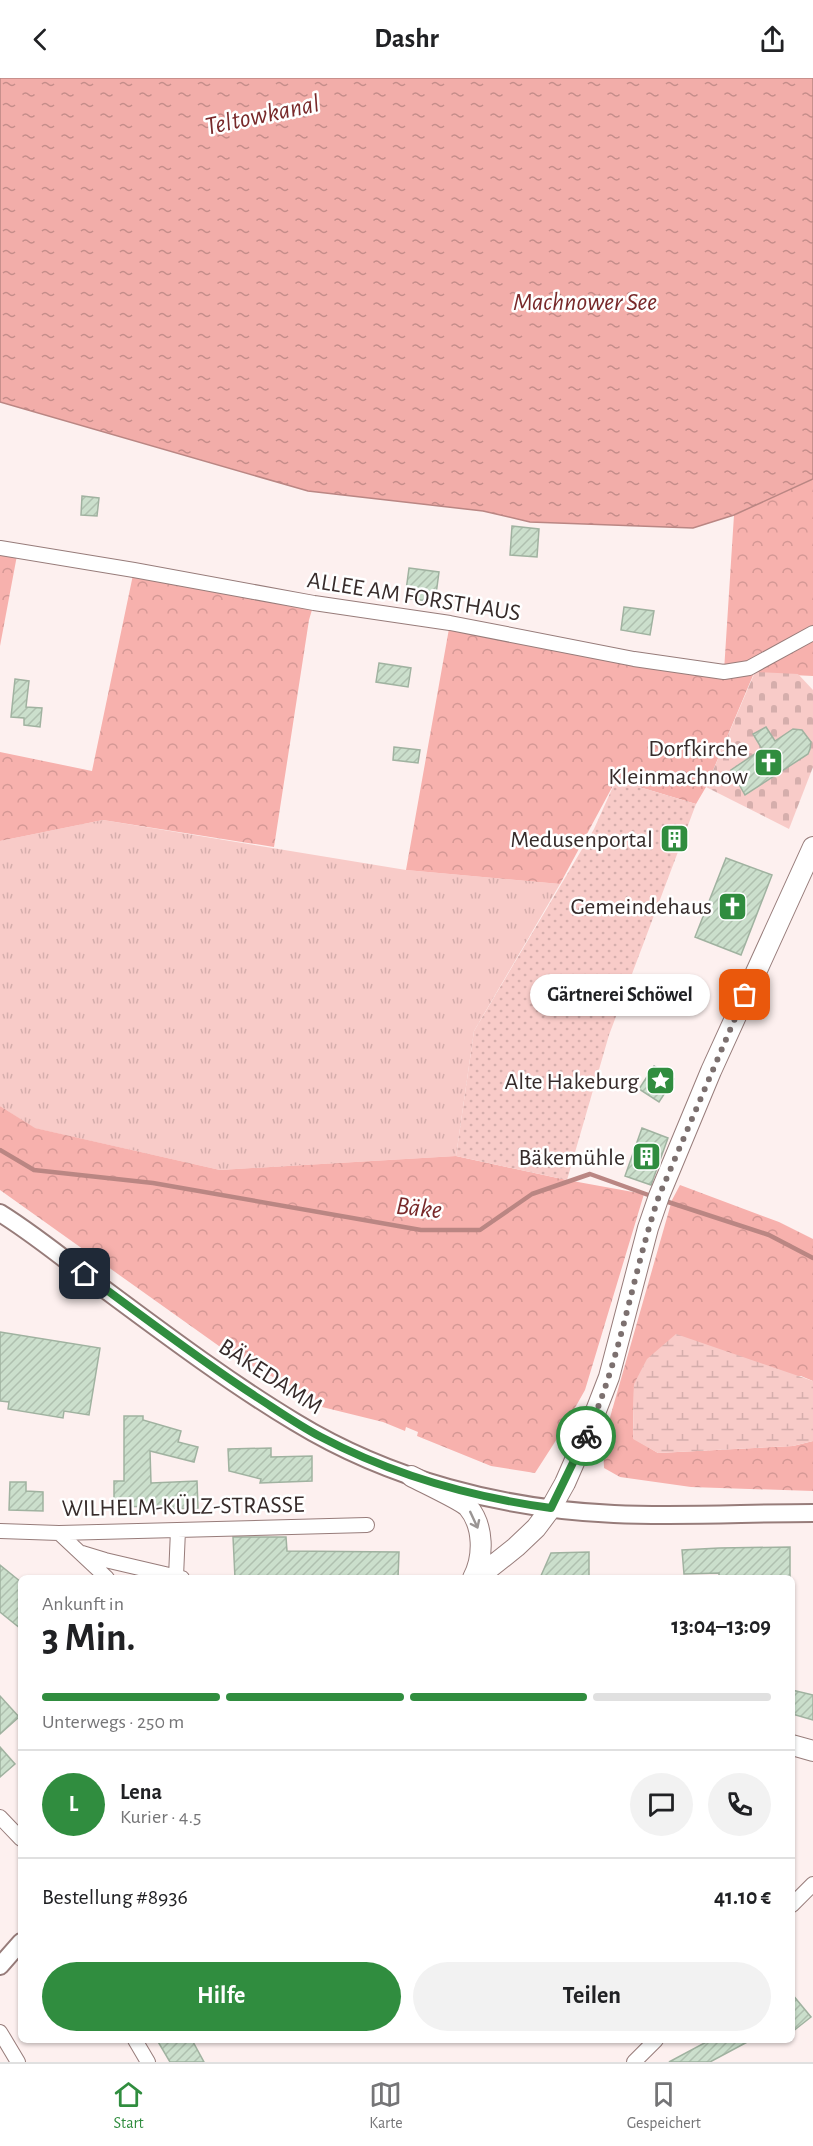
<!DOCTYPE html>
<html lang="de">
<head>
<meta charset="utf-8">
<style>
  body { margin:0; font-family:"Alegreya Sans",sans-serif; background:#f2f2f2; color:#202124; height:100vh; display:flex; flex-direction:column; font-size:22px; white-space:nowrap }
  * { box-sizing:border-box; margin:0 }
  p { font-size:20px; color:#757577 }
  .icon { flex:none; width:33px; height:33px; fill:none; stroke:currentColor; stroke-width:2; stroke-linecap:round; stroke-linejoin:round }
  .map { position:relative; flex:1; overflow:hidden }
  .details { position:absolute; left:18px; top:1497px; width:777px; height:468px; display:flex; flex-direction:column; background:#fff; border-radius:9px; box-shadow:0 2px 4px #0004 }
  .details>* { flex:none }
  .pin { position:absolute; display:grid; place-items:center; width:51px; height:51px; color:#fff; margin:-26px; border-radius:12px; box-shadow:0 3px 9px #0006 }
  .courier { position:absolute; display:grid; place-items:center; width:60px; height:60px; margin:-30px; border:4px solid #308d3f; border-radius:50%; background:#fff; color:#222; box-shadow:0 2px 8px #0007 }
  .bubble { position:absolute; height:42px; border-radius:21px; background:#fff; box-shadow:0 2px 4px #0004; font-size:20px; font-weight:600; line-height:42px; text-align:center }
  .overview em { font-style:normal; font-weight:600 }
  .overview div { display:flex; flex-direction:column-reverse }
  .overview { display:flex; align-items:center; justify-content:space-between; height:102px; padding:0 24px }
  h1 { font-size:39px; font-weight:600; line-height:45px }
  .bar { display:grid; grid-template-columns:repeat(4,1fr); gap:9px 6px; align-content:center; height:72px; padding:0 24px }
  .bar i { height:8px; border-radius:4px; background:#e0e0e0 }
  .bar .active { background:#308d3f }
  .bar p { grid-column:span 4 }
  .line { display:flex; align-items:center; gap:15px; padding:0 24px; border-top:2px solid #e0e0e0 }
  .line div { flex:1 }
  .round { display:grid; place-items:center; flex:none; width:63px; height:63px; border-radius:32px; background:#f2f2f2 }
  .primary-button { display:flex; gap:12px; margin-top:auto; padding:12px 24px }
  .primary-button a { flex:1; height:69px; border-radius:36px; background:#308d3f; color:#fff; font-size:24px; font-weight:600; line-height:69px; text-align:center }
  .primary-button a+a { background:#f2f2f2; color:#202124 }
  header { display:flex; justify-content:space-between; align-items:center; height:78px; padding:0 24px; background:#fff; font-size:27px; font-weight:600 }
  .menu { display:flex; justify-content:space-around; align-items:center; height:84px; border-top:2px solid #e0e0e0; background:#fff; font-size:16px; color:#757577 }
  .menu a { display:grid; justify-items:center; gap:3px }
  .menu .active { color:#308d3f }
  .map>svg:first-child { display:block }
</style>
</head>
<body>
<header><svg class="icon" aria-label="back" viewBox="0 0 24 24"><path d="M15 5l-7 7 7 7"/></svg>Dashr<svg class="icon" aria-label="share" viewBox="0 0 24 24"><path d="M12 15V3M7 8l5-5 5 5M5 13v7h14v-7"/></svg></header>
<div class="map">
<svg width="813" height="1984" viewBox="0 0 813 1984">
  <defs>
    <pattern id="grass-tufts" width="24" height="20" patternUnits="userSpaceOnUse" patternTransform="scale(1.5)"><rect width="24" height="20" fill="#f8cbc8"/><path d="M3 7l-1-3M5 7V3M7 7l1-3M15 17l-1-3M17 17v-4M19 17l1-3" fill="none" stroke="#d5aeac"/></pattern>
    <pattern id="forest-crowns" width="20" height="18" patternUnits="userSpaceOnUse" patternTransform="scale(1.5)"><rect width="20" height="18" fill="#f7b1ad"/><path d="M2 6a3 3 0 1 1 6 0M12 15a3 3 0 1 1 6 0" fill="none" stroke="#d49895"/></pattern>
    <pattern id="wetland-marsh" width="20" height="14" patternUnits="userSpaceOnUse" patternTransform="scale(1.5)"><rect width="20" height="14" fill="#f8cbc8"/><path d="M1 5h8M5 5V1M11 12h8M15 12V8" fill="none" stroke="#d5aeac"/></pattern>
    <pattern id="cemetery-stones" width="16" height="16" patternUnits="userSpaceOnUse" patternTransform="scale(1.5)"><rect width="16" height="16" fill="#f8cbc8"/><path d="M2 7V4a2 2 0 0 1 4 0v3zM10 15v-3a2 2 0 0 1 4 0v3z" fill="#d5aeac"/></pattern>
    <pattern id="park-dots" width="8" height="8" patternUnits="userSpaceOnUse" patternTransform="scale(1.5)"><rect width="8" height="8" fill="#f8cbc8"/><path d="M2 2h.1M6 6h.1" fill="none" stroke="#d5aeac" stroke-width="1.8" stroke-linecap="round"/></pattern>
    <pattern id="water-ripples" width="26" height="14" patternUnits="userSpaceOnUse" patternTransform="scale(1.5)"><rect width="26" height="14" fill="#f2ada9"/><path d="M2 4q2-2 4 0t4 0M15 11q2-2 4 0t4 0" fill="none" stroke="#c58d8a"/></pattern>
    <pattern id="building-hatch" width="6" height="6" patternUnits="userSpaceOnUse" patternTransform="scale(1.5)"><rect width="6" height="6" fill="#cbdfcc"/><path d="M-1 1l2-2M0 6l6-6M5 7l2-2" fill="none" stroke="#afc0af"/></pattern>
  </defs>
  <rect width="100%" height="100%" fill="#fdf0ef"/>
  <path fill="url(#grass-tufts)" d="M 103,742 L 406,792 L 560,806 L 474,953 L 456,1078 L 220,1092 L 34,1050 L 0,1028 L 0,763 Z"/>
  <path fill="url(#forest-crowns)" d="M 813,401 L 813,598 L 754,595 L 706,709 L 696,726 L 616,702 L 560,806 L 406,792 L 450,545 L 724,593 L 734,437 Z
    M 0,470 L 18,472 L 0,568 Z
    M 134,492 L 314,525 L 309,542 L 274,769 L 103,742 L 0,763 L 0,674 L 92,693 Z
    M 0,1028 L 35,1050 L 220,1092 L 456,1078 L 567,1102 L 644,1116 L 585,1312 L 562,1353 L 535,1395 L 491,1388 L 417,1358 L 418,1354 L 406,1349 L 405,1353 L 383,1344 L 314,1327 L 309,1318 L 233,1278 L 0,1112 Z
    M 680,1107 L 779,1144 L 813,1161 L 813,1303 L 801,1298 L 634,1306 L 633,1360 L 658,1375 L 793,1368 L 813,1363 L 813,1413 L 691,1409 L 620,1399 L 604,1390 L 603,1364 L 672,1122 Z"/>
  <path fill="url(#wetland-marsh)" d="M 676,1256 L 813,1303 L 813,1363 L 793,1368 L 658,1375 L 633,1361 L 634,1306 L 647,1281 Z"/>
  <path fill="url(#cemetery-stones)" d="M 755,594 L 798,596 L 813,612 L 813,689 L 789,751 L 706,709 Z"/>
  <path fill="url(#park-dots)" d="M 616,702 L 696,726 L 609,957 L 567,1102 L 456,1078 L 474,953 L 594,751 Z"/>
  <path fill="url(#water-ripples)" stroke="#ba8683" stroke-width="1.5" d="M 0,0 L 813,0 L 813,401 L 734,437 L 693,450 L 530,444 L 483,433 L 308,413 L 0,324 Z"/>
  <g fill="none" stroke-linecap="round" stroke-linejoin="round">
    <path stroke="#ba8683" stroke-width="4.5" d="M 0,1072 L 34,1092 L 153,1105 L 421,1152 L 480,1152 L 532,1116 L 590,1096 L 654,1119
      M 662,1122 L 769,1157 L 813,1180"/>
  </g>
  <path fill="url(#building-hatch)" stroke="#a0b2a0" stroke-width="1.5" d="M 82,418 L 99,420 L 97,438 L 81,437 Z
    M 512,448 L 539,451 L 537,479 L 510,477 Z
    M 409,490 L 439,494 L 435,524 L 405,520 Z
    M 624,529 L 654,533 L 650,557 L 621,552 Z
    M 379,585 L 411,590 L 408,609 L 376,604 Z
    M 15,601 L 29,603 L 26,629 L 42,630 L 40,649 L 24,647 L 24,640 L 11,639 Z
    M 766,649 L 775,663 L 793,651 L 802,652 L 811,664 L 810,671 L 808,676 L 745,717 L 731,692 L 762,671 L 753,656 Z
    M 394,669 L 420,672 L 418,685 L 393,682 Z
    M 726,780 L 772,797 L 741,877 L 695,859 Z
    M 654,988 L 674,1001 L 659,1024 L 639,1011 Z
    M 642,1050 L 668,1060 L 651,1107 L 625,1098 Z
    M 0,1254 L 100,1270 L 89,1337 L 64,1333 L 63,1340 L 8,1331 L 9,1324 L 0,1323 Z
    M 124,1338 L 143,1338 L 143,1342 L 181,1353 L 178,1364 L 198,1369 L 194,1384 L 150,1373 L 151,1405 L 197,1403 L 198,1430 L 165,1431 L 165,1428 L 114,1429 L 114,1403 L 124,1403 Z
    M 271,1370 L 271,1379 L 312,1378 L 312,1403 L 260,1405 L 261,1401 L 229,1393 L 228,1371 Z
    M 10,1404 L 26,1404 L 26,1413 L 43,1414 L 43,1433 L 9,1432 Z
    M 233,1459 L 286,1459 L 287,1473 L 399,1474 L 398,1500 L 235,1500 Z
    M 790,1469 L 790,1500 L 719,1500 L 719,1495 L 684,1496 L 682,1472 L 719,1470 Z
    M 589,1474 L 589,1500 L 540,1500 L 551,1475 Z
    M 0,1487 L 21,1504 L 21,1551 L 0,1534 Z
    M 792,1612 L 813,1617 L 813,1642 L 792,1636 Z
    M 0,1618 L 19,1639 L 0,1656 Z
    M 0,1669 L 15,1686 L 0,1699 Z
    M 792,1916 L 811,1939 L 792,1954 Z
    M 157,1962 L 192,1962 L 204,1984 L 170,1984 Z
    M 710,1962 L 751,1962 L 710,1984 L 669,1984 Z"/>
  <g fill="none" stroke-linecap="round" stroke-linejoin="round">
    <defs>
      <path id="minor" d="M 0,470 L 134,492 L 314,525 L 450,545 L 634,581 L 724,594 L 749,590 L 813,555
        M 0,1453 L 59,1455 L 367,1447
        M 59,1455 L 107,1500
        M 82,1475 L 105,1482 L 182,1500
        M 176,1499 L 178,1452
        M 0,1739 L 21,1761
        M 792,1827 L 813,1806
        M 0,1954 L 18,1984
        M 135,1962 L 148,1984
        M 634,1984 L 656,1962"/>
      <path id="tertiary" d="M 0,1135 C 29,1153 57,1175 84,1196 C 153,1247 222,1300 295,1344 C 390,1402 503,1431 614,1436 C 680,1439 747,1435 813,1435
        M 0,1888 L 21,1864"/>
      <path id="secondary" d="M 411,1398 C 422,1404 461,1422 468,1429 C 484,1448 484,1479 473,1500
        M 477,1500 L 516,1469 L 536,1450 L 551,1430 L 565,1405 L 590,1348 L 609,1299 L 648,1150 L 659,1118 L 711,993 L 813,769
        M 792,1667 L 813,1673"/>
    </defs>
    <use href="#minor" stroke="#977c7a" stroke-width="16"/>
    <use href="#tertiary" stroke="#977c7a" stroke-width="20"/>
    <use href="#secondary" stroke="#977c7a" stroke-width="22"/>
    <use href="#minor" stroke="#fff" stroke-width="14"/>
    <use href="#tertiary" stroke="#fff" stroke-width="16"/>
    <use href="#secondary" stroke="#fff" stroke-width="20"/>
  </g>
  <defs><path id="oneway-shaft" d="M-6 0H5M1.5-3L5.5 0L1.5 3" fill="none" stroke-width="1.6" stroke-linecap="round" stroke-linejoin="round" transform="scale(1.5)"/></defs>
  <use stroke="#9a9594" href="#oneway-shaft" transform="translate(474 1442) rotate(65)"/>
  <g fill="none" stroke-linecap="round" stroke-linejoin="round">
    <path stroke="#7c706f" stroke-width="6" stroke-dasharray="0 10.8" d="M 586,1358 C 621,1282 632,1197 659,1118 L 745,917"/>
    <path stroke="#308d3f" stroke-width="8" d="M 85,1196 C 141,1237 197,1280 255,1318 C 277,1332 298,1347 321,1359 C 393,1397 471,1419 551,1430 L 586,1358"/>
  </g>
  <defs>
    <symbol id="church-square" viewBox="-11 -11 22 22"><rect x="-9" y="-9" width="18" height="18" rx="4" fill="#308d3f" stroke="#fff"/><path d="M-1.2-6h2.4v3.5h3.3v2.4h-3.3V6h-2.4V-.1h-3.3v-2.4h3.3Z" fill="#fff"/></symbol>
    <symbol id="building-square" viewBox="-11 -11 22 22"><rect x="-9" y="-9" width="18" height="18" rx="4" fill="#308d3f" stroke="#fff"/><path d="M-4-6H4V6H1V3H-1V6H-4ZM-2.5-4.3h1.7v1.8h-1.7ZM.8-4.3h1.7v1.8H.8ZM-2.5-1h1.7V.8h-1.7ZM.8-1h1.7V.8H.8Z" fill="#fff"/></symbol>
    <symbol id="sight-square" viewBox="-11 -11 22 22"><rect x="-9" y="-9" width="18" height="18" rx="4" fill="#308d3f" stroke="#fff"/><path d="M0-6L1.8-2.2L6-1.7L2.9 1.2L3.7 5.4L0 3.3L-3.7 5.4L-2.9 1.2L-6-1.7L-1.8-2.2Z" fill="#fff"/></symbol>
  </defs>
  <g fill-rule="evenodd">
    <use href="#church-square" x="752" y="668" width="33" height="33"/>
    <use href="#building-square" x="658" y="744" width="33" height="33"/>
    <use href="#church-square" x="716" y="812" width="33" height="33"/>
    <use href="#sight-square" x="644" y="986" width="33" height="33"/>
    <use href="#building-square" x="630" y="1062" width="33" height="33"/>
  </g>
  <g text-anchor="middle" stroke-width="5" stroke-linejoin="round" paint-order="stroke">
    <g font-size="24" fill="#362b2a" stroke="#fff">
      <text transform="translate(414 518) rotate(9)" y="8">ALLEE AM FORSTHAUS</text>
      <text transform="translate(271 1298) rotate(33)" y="8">BÄKEDAMM</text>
      <text transform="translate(183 1428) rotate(-1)" y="8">WILHELM-KÜLZ-STRASSE</text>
    </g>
    <g font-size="24" fill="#362b2a" stroke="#fff" text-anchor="end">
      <text x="748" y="678">Dorfkirche<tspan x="748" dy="28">Kleinmachnow</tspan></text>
      <text x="653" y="769">Medusenportal</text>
      <text x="712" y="836">Gemeindehaus</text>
      <text x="639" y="1011">Alte Hakeburg</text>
      <text x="625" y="1087">Bäkemühle</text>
    </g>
    <g font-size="26" font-style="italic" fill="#78292a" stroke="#fff">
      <text transform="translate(262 36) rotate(-12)" y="9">Teltowkanal</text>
      <text x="585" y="232">Machnower See</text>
      <text transform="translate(419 1129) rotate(6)" y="9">Bäke</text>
    </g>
  </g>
</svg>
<div class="pin" style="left:745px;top:917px;background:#ea580c"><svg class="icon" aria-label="bag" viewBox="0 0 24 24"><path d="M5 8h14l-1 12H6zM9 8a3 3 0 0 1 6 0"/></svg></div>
<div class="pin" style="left:85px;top:1196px;background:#1f2937"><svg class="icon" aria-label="home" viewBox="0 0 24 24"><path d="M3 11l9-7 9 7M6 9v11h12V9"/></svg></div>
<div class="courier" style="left:586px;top:1358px"><svg class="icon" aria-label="bike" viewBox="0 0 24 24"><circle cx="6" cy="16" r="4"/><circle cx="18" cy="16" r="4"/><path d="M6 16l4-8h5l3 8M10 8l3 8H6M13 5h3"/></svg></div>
<div class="bubble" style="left:530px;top:896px;width:180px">Gärtnerei Schöwel</div>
<section class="details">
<div class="overview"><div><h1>3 Min.</h1><p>Ankunft in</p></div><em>13:04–13:09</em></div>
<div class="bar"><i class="active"></i><i class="active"></i><i class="active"></i><i></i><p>Unterwegs · 250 m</p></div>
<div class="line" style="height:108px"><b class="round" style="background:#308d3f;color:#fff">L</b><div><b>Lena</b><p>Kurier · 4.5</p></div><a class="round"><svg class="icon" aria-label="chat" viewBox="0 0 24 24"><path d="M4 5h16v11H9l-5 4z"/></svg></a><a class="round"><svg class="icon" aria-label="phone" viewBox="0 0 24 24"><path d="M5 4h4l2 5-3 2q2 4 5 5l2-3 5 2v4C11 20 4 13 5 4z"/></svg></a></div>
<div class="line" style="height:78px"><div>Bestellung #8936</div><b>41.10 €</b></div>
<div class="primary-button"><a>Hilfe</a><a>Teilen</a></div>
</section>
</div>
<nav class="menu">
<a class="active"><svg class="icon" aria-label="home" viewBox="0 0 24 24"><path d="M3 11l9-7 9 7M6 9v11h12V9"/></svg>Start</a>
<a><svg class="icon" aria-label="map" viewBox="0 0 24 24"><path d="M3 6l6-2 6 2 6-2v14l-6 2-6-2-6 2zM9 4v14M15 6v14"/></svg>Karte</a>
<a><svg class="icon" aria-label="saved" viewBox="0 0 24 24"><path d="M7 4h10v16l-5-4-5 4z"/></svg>Gespeichert</a>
</nav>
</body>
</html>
